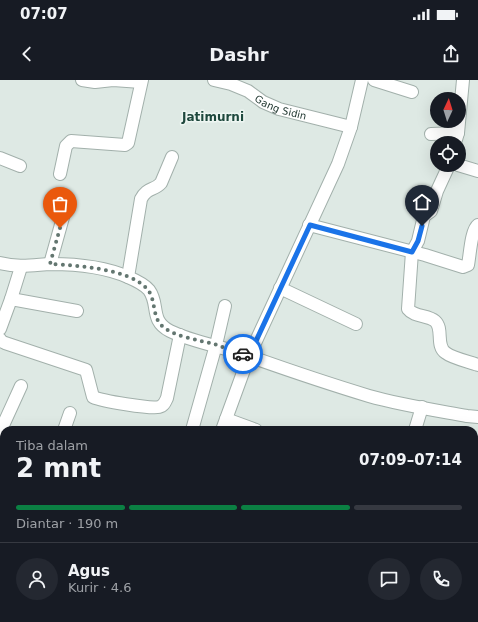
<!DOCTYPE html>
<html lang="id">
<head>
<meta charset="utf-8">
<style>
  body { margin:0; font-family:"DejaVu Sans",sans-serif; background:#242831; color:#f1f3f6; height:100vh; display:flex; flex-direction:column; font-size:15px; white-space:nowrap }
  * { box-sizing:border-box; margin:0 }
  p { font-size:13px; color:#9ea1a6 }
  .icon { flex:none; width:22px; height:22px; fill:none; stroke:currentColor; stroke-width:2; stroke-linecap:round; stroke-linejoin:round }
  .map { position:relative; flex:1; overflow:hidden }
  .sheet { position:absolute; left:0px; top:346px; width:478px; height:196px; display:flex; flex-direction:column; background:#171b24; border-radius:12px 12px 0 0; box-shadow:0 4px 16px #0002 }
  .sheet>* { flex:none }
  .needle { width:26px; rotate:4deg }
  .tools { position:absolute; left:430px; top:12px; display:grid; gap:8px }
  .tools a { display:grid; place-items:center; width:36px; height:36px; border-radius:50%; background:#171b24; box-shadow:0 4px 16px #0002; font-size:20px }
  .pin { position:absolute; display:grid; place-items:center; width:34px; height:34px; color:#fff; margin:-41px -17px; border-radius:50% 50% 50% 0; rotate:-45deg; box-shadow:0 0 4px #0007 }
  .pin .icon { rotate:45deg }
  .courier { position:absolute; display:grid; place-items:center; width:40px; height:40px; margin:-20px; border:3px solid #1a73e8; border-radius:50%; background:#fff; color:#222; box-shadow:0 1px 5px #0007 }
  .head em { font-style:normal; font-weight:600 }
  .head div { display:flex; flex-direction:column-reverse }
  .head { display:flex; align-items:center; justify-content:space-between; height:68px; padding:0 16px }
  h1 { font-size:26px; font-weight:600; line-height:30px }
  .bar { display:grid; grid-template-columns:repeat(4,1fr); gap:6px 4px; align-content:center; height:48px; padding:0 16px }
  .bar i { height:5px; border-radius:3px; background:#363941 }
  .bar .current { background:#0b8043 }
  .bar p { grid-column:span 4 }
  .line { display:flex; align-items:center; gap:10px; padding:0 16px; border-top:1px solid #363941 }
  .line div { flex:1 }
  .round { display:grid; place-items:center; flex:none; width:42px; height:42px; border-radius:21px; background:#242831 }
  .status { display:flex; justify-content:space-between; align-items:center; height:28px; padding:0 20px; background:#171b24; direction:ltr }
  .status svg { height:11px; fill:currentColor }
  header { display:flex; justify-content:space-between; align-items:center; height:52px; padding:0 16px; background:#171b24; font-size:18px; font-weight:600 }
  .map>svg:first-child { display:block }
</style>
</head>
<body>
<div class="status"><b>07:07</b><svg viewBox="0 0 49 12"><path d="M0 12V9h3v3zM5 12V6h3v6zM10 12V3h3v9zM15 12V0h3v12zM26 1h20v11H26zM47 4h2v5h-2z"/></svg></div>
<header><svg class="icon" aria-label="back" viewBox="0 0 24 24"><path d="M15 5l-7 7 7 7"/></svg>Dashr<svg class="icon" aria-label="share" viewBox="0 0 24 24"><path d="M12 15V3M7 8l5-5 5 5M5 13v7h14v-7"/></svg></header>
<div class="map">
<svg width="478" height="542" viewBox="0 0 478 542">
  <rect width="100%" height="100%" fill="#dee9e4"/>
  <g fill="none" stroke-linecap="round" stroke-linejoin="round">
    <defs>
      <g id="minor">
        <path d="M 82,0 L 95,2 L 113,0 L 141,2"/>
        <path id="s1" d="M 214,0 L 231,4 L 248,11 L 263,22 L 279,29 L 351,47"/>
        <path d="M 374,0 L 412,12"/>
        <path d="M 431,54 L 458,53"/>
        <path d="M 455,63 L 458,53 L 463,0"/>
        <path d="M 0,78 L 20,86"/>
        <path d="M 449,85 L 437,111 L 431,131 L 424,136 L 418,161 L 412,172 L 408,229 C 414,237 428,235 435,241 C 444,249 435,266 446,273 C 452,278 470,282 478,285"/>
        <path d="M 458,85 L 478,91"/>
        <path d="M 60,94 L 66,66 L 71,61 L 125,65 L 128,63 L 142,0"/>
        <path d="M 309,145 L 425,175 L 463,187 L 468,185 C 470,175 471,150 478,145"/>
        <path d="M 0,183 C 19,188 33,185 51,184 C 76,184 105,187 128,197 C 135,200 144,204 149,210 C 160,225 149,240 170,251 C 190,261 218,266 240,273 C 282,288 326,303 369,316 C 401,325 434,330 467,336 L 478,337"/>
        <path d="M 50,184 L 67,123"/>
        <path d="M 128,197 L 141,119 C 147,107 154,111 161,103 L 172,77"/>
        <path d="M 280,208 L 356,244"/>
        <path d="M 11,219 L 77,231"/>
        <path d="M 0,249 L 11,219 L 21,187"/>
        <path d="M 0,259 L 1,261 L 5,263 L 86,290 L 93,317 C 102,321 150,329 159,327 C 164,326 165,322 167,318 L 180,255"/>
        <path d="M 226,339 L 256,350"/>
        <path d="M 64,350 L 70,333"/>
        <path d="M 192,350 L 216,265 L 225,226"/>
        <path d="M 222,350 L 249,276 L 338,84 L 351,47 L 362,0"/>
        <path d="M 415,350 L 422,327"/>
        <path d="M 0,352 L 21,306"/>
        <path d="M 0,380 L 4,381"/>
        <path d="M 0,445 L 4,446"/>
        <path d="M 0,515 L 4,505"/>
        <path d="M 107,538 L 120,542"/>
        <path d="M 319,538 L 331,542"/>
        <path d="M 48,542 L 49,538"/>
        <path d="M 208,542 L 209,538"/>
        <path d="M 364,542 L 366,538"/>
      </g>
    </defs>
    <use href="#minor" stroke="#a2b0ab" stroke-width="14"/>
    <use href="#minor" stroke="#fff" stroke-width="12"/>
  </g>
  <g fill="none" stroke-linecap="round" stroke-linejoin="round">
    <path stroke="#637670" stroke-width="4" stroke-dasharray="0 7.2" d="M 60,148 L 50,184 C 75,185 132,189 148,210 C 156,220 152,237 162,246 C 174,257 199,260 214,264 C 223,267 233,271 243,274"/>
    <path stroke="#1a73e8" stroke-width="5" d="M 243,274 L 249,276 L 310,145 L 412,172 L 418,161 L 422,146"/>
  </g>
  <g text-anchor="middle" stroke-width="3" stroke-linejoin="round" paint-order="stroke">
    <g font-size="10" fill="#213831" stroke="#eef6f2">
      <text dy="4" stroke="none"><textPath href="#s1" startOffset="73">Gang Sidin</textPath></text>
    </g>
    <g font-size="12" font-weight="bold" fill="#1e483d" stroke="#eef6f2">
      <text x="213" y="41">Jatimurni</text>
    </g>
  </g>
</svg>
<div class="tools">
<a><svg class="needle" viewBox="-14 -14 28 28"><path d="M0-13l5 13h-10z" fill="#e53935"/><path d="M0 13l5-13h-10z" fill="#9ea1a6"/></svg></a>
<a><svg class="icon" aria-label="locate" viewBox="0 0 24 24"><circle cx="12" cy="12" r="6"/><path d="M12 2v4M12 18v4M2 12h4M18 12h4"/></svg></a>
</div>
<div class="pin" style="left:60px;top:148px;background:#ea580c"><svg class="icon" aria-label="bag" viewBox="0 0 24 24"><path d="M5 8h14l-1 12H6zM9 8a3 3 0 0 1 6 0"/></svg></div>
<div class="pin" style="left:422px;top:146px;background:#1f2937"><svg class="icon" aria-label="home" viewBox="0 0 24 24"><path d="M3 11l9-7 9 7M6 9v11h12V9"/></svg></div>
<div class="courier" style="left:243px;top:274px"><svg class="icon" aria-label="car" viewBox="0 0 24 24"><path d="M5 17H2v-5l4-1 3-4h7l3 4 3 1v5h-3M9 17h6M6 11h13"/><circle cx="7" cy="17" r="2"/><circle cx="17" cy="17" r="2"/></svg></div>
<section class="sheet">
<div class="head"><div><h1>2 mnt</h1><p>Tiba dalam</p></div><em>07:09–07:14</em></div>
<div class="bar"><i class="current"></i><i class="current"></i><i class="current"></i><i></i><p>Diantar · 190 m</p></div>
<div class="line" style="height:72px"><a class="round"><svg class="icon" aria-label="person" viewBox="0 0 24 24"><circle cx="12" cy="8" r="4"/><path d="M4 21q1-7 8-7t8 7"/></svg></a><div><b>Agus</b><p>Kurir · 4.6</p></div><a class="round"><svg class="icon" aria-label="chat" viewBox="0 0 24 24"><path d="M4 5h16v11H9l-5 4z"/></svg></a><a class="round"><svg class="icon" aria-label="phone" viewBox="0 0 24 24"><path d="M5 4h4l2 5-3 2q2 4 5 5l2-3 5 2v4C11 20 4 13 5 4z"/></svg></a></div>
</section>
</div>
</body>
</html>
